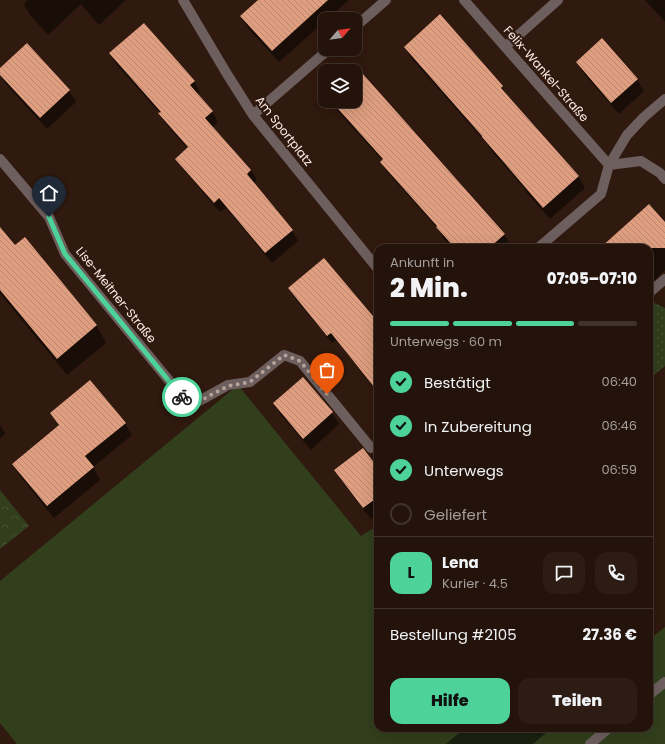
<!DOCTYPE html>
<html lang="de">
<head>
<meta charset="utf-8">
<style>
  body { margin:0; font-family:Poppins,sans-serif; background:#2c1c13; color:#f1f3f6; height:100vh; display:flex; flex-direction:column; font-size:15px; white-space:nowrap }
  * { box-sizing:border-box; margin:0 }
  p { font-size:13px; color:#a39e9c }
  .icon { flex:none; width:22px; height:22px; fill:none; stroke:currentColor; stroke-width:2; stroke-linecap:round; stroke-linejoin:round }
  .map { position:relative; flex:1; overflow:hidden }
  .panel { position:absolute; left:374px; top:244px; width:279px; height:488px; display:flex; flex-direction:column; background:#24130a; border-radius:12px; box-shadow:0 4px 16px #0002,0 0 0 1px #41322b }
  .panel>* { flex:none }
  .needle { width:26px; rotate:62deg }
  .controls { position:absolute; left:318px; top:12px; display:grid; gap:8px }
  .controls a { display:grid; place-items:center; width:44px; height:44px; border-radius:8px; background:#24130a; box-shadow:0 4px 16px #0002,0 0 0 1px #41322b; font-size:20px }
  .pin { position:absolute; display:grid; place-items:center; width:34px; height:34px; color:#fff; margin:-41px -17px; border-radius:50% 50% 50% 0; rotate:-45deg; box-shadow:0 0 4px #0007 }
  .pin .icon { rotate:45deg }
  .courier { position:absolute; display:grid; place-items:center; width:40px; height:40px; margin:-20px; border:3px solid #4dd39a; border-radius:50%; background:#fff; color:#222; box-shadow:0 1px 5px #0007 }
  .summary em { font-style:normal; font-weight:800 }
  .summary div { display:flex; flex-direction:column-reverse }
  .summary { display:flex; align-items:center; justify-content:space-between; height:68px; padding:0 16px }
  h1 { font-size:26px; font-weight:800; line-height:30px }
  .bar { display:grid; grid-template-columns:repeat(4,1fr); gap:6px 4px; align-content:center; height:48px; padding:0 16px }
  .bar i { height:5px; border-radius:3px; background:#41322b }
  .bar .on { background:#4dd39a }
  .bar p { grid-column:span 4 }
  .line { display:flex; align-items:center; gap:10px; padding:0 16px; border-top:1px solid #41322b }
  .line div { flex:1 }
  .round { display:grid; place-items:center; flex:none; width:42px; height:42px; border-radius:12px; background:#2c1c13 }
  ol { padding:0 16px; list-style:none }
  li { display:flex; align-items:center; gap:12px; height:44px }
  li p { margin-inline-start:auto }
  li .icon { padding:4px; border-radius:50%; background:#4dd39a; color:#111; stroke-width:4 }
  li:last-child { color:#a39e9c }
  li i { width:22px; height:22px; border:2px solid #41322b; border-radius:50% }
  .action { display:flex; gap:8px; margin-top:auto; padding:8px 16px }
  .action a { flex:1; height:46px; border-radius:12px; background:#4dd39a; color:#111; font-size:16px; font-weight:800; line-height:46px; text-align:center }
  .action a+a { background:#2c1c13; color:#f1f3f6 }
  .map>svg:first-child { display:block }
</style>
</head>
<body>
<div class="map">
<svg width="665" height="744" viewBox="0 0 665 744">
  <defs>
    <pattern id="grass-dots" width="8" height="8" patternUnits="userSpaceOnUse"><rect width="8" height="8" fill="#313f1d"/><path d="M2 2h.1M6 6h.1" fill="none" stroke="#465233" stroke-width="1.8" stroke-linecap="round"/></pattern>
    <pattern id="park-crowns" width="20" height="18" patternUnits="userSpaceOnUse"><rect width="20" height="18" fill="#313f1d"/><path d="M2 6a3 3 0 1 1 6 0M12 15a3 3 0 1 1 6 0" fill="none" stroke="#465233"/></pattern>
    <pattern id="building-back-hatch" width="6" height="6" patternUnits="userSpaceOnUse"><rect width="6" height="6" fill="#de9e7f"/><path d="M-1 5l2 2M0 0l6 6M5-1l2 2" fill="none" stroke="#ba8870"/></pattern>
  </defs>
  <rect width="100%" height="100%" fill="#30190e"/>
  <path fill="url(#grass-dots)" d="M 655,303 L 665,308 L 665,366 L 649,379 L 649,308 Z"/>
  <path fill="url(#park-crowns)" d="M 0,490 L 29,526 L 0,549 Z"/>
  <path fill="#313f1d" d="M 238,385 L 361,536 L 378,525 L 378,728 L 649,728 L 649,640 L 665,627 L 665,744 L 17,744 L 0,723 L 0,581 Z"/>
  <path fill="#0007" d="M 28,0 L 126,0 L 99,25 L 81,4 L 48,35 L 30,15 L 24,4 Z
    M 259,0 L 349,0 L 327,19 L 325,19 L 325,21 L 279,62 L 248,28 L 241,16 Z
    M 645,0 L 665,0 L 665,22 Z
    M 405,47 L 502,87 L 509,99 L 578,176 L 585,188 L 550,219 L 527,193 L 524,188 L 490,149 L 487,144 L 412,59 Z
    M 110,53 L 194,81 L 200,92 L 197,95 L 212,111 L 218,122 L 212,127 L 251,170 L 257,180 L 253,183 L 292,230 L 298,241 L 272,263 L 226,208 L 220,212 L 183,169 L 177,159 L 188,149 L 166,124 L 160,114 L 160,113 L 116,64 Z
    M 577,62 L 637,79 L 644,91 L 619,114 L 584,74 Z
    M 0,69 L 69,91 L 76,102 L 47,129 L 5,83 L 0,75 Z
    M 355,74 L 504,234 L 510,245 L 507,248 L 453,248 L 443,238 L 440,231 L 388,173 L 381,162 L 383,161 L 335,108 L 331,101 L 355,101 Z
    M 665,223 L 665,270 L 650,284 L 649,248 L 601,248 Z
    M 33,248 L 97,326 L 106,343 L 67,375 L 3,297 L 0,293 L 0,274 Z
    M 289,289 L 378,324 L 378,393 L 336,340 L 332,343 L 293,296 Z
    M 302,378 L 332,413 L 339,424 L 311,450 L 281,415 L 274,403 Z
    M 51,414 L 125,423 L 132,435 L 93,467 L 100,480 L 54,518 L 20,476 L 13,464 L 59,426 Z
    M 0,425 L 5,434 L 0,438 Z
    M 378,469 L 378,514 L 371,519 L 342,482 L 335,470 Z
    M 465,728 L 552,728 L 533,744 L 446,744 Z"/>
  <path fill="url(#building-back-hatch)" d="M 258,0 L 328,0 L 272,51 L 240,16 Z
    M 440,14 L 503,86 L 501,88 L 579,176 L 543,208 L 482,137 L 482,136 L 404,47 Z
    M 144,23 L 195,81 L 190,85 L 213,111 L 205,118 L 251,170 L 247,174 L 293,230 L 265,253 L 219,198 L 214,203 L 175,159 L 188,147 L 158,113 L 161,112 L 109,53 Z
    M 602,38 L 638,79 L 611,103 L 576,62 Z
    M 27,43 L 70,90 L 40,118 L 0,75 L 0,68 Z
    M 355,65 L 505,234 L 489,248 L 455,248 L 436,227 L 437,226 L 380,162 L 383,159 L 331,101 L 355,101 Z
    M 649,204 L 665,222 L 665,248 L 600,248 Z
    M 0,227 L 15,245 L 25,237 L 97,325 L 57,359 L 0,290 Z
    M 324,258 L 378,322 L 378,392 L 331,333 L 327,336 L 288,288 Z
    M 303,377 L 333,412 L 303,439 L 273,403 Z
    M 90,380 L 126,423 L 85,456 L 94,467 L 47,506 L 12,464 L 59,425 L 50,413 Z
    M 363,448 L 378,468 L 378,497 L 363,508 L 334,470 Z"/>
  <g fill="none" stroke-linecap="round" stroke-linejoin="round">
    <path stroke="#6d5f5e" stroke-width="10" d="M 0,159 L 49,217 L 65,254 L 190,406 L 228,385 L 250,382 L 284,355 L 300,361 L 371,448
      M 649,695 L 665,682
      M 590,744 L 609,728"/>
    <path stroke="#6d5f5e" stroke-width="10" d="M 183,0 L 227,74 L 253,115 L 378,269
      M 464,0 L 609,165 L 601,194 L 538,248
      M 355,27 L 386,0
      M 505,47 L 558,0
      M 253,115 L 329,49
      M 609,165 L 627,135 L 644,117 L 665,99
      M 609,165 L 641,161 L 660,173 L 665,179
      M 649,293 L 665,279"/>
  </g>
  <g fill="none" stroke-linecap="round" stroke-linejoin="round">
    <path stroke="#b5a29a" stroke-width="4" stroke-dasharray="0 7.2" d="M 182,397 L 190,406 L 228,386 L 250,382 L 284,355 L 300,361 L 327,394"/>
    <path stroke="#4dd39a" stroke-width="5" d="M 49,217 L 65,254 L 182,397"/>
  </g>
  <g text-anchor="middle" stroke-width="4" stroke-linejoin="round" paint-order="stroke">
    <g font-size="12" fill="#fdece5" stroke="#30190e">
      <text transform="translate(546 74) rotate(49)" y="4">Felix-Wankel-Straße</text>
      <text transform="translate(284 131) rotate(52)" y="4">Am Sportplatz</text>
      <text transform="translate(116 295) rotate(51)" y="4">Lise-Meitner-Straße</text>
    </g>
  </g>
</svg>
<div class="controls">
<a><svg class="needle" viewBox="-14 -14 28 28"><path d="M0-13l5 13h-10z" fill="#e53935"/><path d="M0 13l5-13h-10z" fill="#a39e9c"/></svg></a>
<a><svg class="icon" aria-label="layers" viewBox="0 0 24 24"><path d="M12 4l9 5-9 5-9-5zM3 14l9 5 9-5"/></svg></a>
</div>
<div class="pin" style="left:327px;top:394px;background:#ea580c"><svg class="icon" aria-label="bag" viewBox="0 0 24 24"><path d="M5 8h14l-1 12H6zM9 8a3 3 0 0 1 6 0"/></svg></div>
<div class="pin" style="left:49px;top:217px;background:#1f2937"><svg class="icon" aria-label="home" viewBox="0 0 24 24"><path d="M3 11l9-7 9 7M6 9v11h12V9"/></svg></div>
<div class="courier" style="left:182px;top:397px"><svg class="icon" aria-label="bike" viewBox="0 0 24 24"><circle cx="6" cy="16" r="4"/><circle cx="18" cy="16" r="4"/><path d="M6 16l4-8h5l3 8M10 8l3 8H6M13 5h3"/></svg></div>
<section class="panel">
<div class="summary"><div><h1>2 Min.</h1><p>Ankunft in</p></div><em>07:05–07:10</em></div>
<div class="bar"><i class="on"></i><i class="on"></i><i class="on"></i><i></i><p>Unterwegs · 60 m</p></div>
<ol>
<li><svg class="icon" aria-label="check" viewBox="0 0 24 24"><path d="M5 12l5 5 9-10"/></svg>Bestätigt<p>06:40</p></li>
<li><svg class="icon" aria-label="check" viewBox="0 0 24 24"><path d="M5 12l5 5 9-10"/></svg>In Zubereitung<p>06:46</p></li>
<li><svg class="icon" aria-label="check" viewBox="0 0 24 24"><path d="M5 12l5 5 9-10"/></svg>Unterwegs<p>06:59</p></li>
<li><i></i>Geliefert</li>
</ol>
<div class="line" style="height:72px"><b class="round" style="background:#4dd39a;color:#111">L</b><div><b>Lena</b><p>Kurier · 4.5</p></div><a class="round"><svg class="icon" aria-label="chat" viewBox="0 0 24 24"><path d="M4 5h16v11H9l-5 4z"/></svg></a><a class="round"><svg class="icon" aria-label="phone" viewBox="0 0 24 24"><path d="M5 4h4l2 5-3 2q2 4 5 5l2-3 5 2v4C11 20 4 13 5 4z"/></svg></a></div>
<div class="line" style="height:52px"><div>Bestellung #2105</div><b>27.36 €</b></div>
<div class="action"><a>Hilfe</a><a>Teilen</a></div>
</section>
</div>
</body>
</html>
